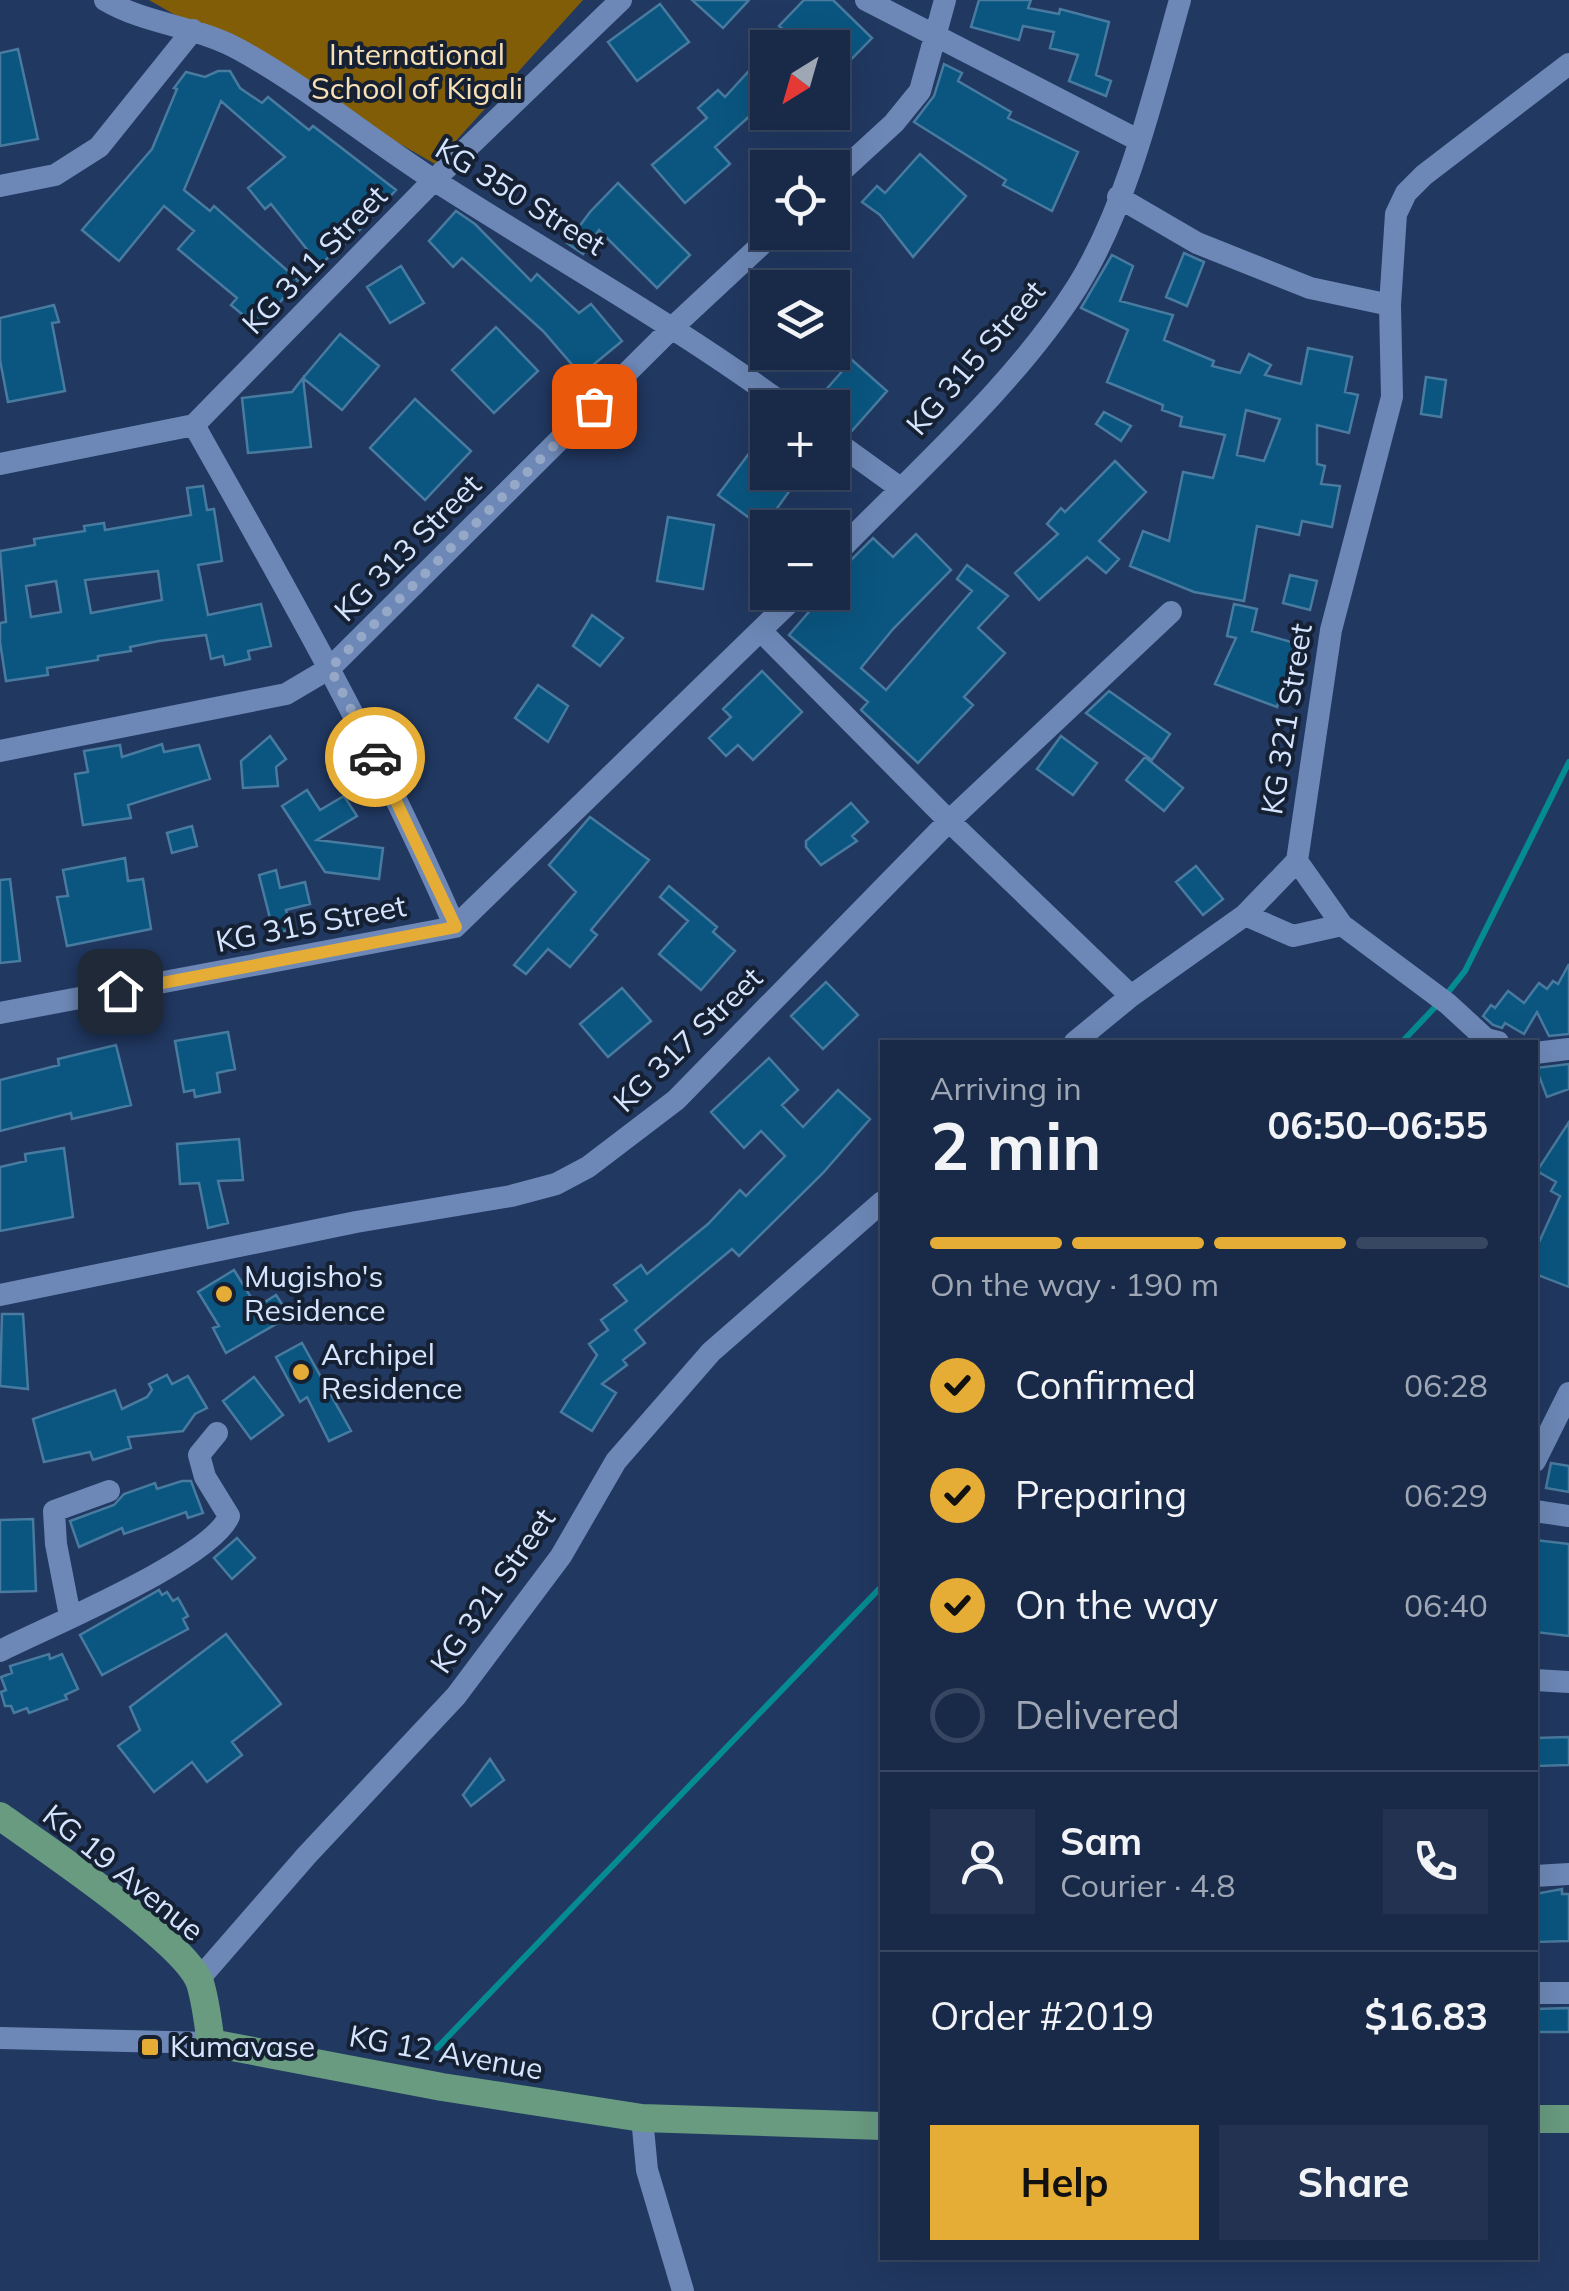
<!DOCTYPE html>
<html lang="en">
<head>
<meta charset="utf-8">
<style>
  body { margin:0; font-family:Mulish,sans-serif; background:#223250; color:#f1f3f6; height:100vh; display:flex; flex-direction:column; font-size:38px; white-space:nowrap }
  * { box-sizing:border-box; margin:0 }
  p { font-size:32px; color:#9fa7b4 }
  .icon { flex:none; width:55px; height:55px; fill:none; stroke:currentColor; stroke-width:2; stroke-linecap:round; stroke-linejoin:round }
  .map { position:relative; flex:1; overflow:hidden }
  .details { position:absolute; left:880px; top:1040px; width:658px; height:1220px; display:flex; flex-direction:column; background:#192a49; border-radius:0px; box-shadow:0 10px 40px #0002,0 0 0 2px #374661 }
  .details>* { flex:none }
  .needle { width:65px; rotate:217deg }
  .controls { position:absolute; left:750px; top:30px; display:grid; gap:20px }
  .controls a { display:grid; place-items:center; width:100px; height:100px; border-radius:0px; background:#192a49; box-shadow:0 10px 40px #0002,0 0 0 2px #374661; font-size:50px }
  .pin { position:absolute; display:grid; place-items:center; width:85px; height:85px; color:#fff; margin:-42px; border-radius:20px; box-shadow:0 5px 15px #0006 }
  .courier { position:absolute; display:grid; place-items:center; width:100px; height:100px; margin:-50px; border:8px solid #e6ad36; border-radius:50%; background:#fff; color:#222; box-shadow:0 2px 12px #0007 }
  .headline em { font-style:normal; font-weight:700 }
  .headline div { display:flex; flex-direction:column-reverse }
  .headline { display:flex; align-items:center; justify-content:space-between; height:170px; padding:0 50px }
  h1 { font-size:65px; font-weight:700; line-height:75px }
  .bar { display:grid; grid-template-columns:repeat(4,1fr); gap:15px 10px; align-content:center; height:120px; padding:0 50px }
  .bar i { height:12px; border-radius:8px; background:#374661 }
  .bar .on { background:#e6ad36 }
  .bar p { grid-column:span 4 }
  .line { display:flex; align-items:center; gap:25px; padding:0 50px; border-top:2px solid #374661 }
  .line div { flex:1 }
  .round { display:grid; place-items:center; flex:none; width:105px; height:105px; border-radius:0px; background:#223250 }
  ol { padding:0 50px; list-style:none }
  li { display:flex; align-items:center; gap:30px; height:110px }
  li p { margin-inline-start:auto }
  li .icon { padding:10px; border-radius:50%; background:#e6ad36; color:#111; stroke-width:4 }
  li:last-child { color:#9fa7b4 }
  li i { width:55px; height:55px; border:5px solid #374661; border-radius:50% }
  .cta { display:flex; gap:20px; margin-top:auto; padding:20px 50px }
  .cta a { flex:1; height:115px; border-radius:0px; background:#e6ad36; color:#111; font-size:40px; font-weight:700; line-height:115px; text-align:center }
  .cta a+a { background:#223250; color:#f1f3f6 }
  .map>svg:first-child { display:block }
</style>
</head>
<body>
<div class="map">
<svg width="1569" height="2291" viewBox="0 0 1569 2291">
  <rect width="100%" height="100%" fill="#213861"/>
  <path fill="#825d07" d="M 149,0 L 583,0 L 435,164 Z"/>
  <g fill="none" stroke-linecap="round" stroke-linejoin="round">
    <path stroke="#058b92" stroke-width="6" d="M 1446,995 L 1465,971 L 1569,762
      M 1402,1042 L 1438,1004
      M 437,2048 L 882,1586"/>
  </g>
  <path fill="#0a5681" stroke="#487b9f" stroke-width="2.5" fill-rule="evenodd" d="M 692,0 L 749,0 L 723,28 Z
    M 804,0 L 833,0 L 872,38 L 832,79 L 832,48 L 770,48 L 785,31 L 779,26 Z
    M 979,0 L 1031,0 L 1028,8 L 1059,14 L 1060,9 L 1109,22 L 1096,75 L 1111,81 L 1106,96 L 1069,81 L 1078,55 L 1050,48 L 1054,32 L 1023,26 L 1019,40 L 971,27 Z
    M 660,4 L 689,42 L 637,81 L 608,42 Z
    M 18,49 L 38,139 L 0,146 L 0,53 Z
    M 768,50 L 768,128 L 752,114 L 715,147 L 730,164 L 685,203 L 652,165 L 707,118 L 698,108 L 718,90 L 725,97 Z
    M 944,64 L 962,73 L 958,81 L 1011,112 L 1008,118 L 1078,152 L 1052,211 L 1003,185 L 1006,180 L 914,122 L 934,96 Z
    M 218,71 L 230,71 L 240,88 L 262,103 L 268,97 L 309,130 L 313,126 L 396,190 L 355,235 L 323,262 L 317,262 L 271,204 L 265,209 L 248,188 L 285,157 L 221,101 L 184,190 L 210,211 L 214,206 L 298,280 L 259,328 L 231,305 L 237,298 L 178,249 L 194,231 L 164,206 L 119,261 L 82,230 L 152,149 L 177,89 L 174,88 L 186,72 L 205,77 Z
    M 920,154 L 966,196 L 913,257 L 880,215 L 862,202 L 877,186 L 885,193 Z
    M 618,183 L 690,255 L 657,288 L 599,230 L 583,254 L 567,243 L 590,212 Z
    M 456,211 L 475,224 L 531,281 L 537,274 L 579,313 L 591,304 L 622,341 L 581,375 L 543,331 L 462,258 L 453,267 L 429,241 Z
    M 1184,253 L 1204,262 L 1187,306 L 1166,297 Z
    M 1112,255 L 1133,266 L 1120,301 L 1173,315 L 1164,340 L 1214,361 L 1212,366 L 1240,373 L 1249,354 L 1271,365 L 1265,375 L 1301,384 L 1308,348 L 1352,357 L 1345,392 L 1358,395 L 1349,433 L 1317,425 L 1317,464 L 1325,466 L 1321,484 L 1340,486 L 1332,527 L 1302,521 L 1299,535 L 1257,526 L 1244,601 L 1194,592 L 1130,566 L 1143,531 L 1169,541 L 1183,472 L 1213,478 L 1225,435 L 1180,426 L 1182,417 L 1162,410 L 1163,405 L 1107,382 L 1128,330 L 1081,308 ZM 1246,410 L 1280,419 L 1264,461 L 1237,455 Z
    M 401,266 L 424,303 L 390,323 L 367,287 Z
    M 54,305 L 59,322 L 52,323 L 65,391 L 8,402 L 0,360 L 0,318 Z
    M 496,327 L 538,371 L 494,413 L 452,370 Z
    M 340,334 L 379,366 L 342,410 L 303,378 Z
    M 852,360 L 887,391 L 850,433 L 832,419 L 832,408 L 810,408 Z
    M 1426,377 L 1446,380 L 1441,417 L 1421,414 Z
    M 303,378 L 311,447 L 248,453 L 242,398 L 292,392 Z
    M 415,399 L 471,451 L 425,500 L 370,448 Z
    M 1104,412 L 1131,426 L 1121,441 L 1096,424 Z
    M 768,428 L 768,472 L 803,472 L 763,528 L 718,495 Z
    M 1115,461 L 1146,492 L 1099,541 L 1119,559 L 1106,573 L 1087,557 L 1039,600 L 1015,573 L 1058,534 L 1047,524 L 1061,508 L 1065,512 Z
    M 203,486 L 207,510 L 214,509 L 222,561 L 198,565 L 208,615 L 261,604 L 271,646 L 248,651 L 250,659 L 225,665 L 223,656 L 211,659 L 206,635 L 159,641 L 130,647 L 131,651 L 98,656 L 98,660 L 47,668 L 48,675 L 6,681 L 0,642 L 0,623 L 6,622 L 0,551 L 35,545 L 34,539 L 85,531 L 84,526 L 104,523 L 105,530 L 191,515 L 187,488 ZM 158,571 L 162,600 L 91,613 L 85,580 ZM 56,581 L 61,612 L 31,617 L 26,586 Z
    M 668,517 L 714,525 L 703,589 L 657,581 Z
    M 916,534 L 951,570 L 893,629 L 861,668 L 886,690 L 972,591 L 957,579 L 967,565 L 1008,596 L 978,628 L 1005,653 L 964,697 L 973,705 L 918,763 L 861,710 L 868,702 L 789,635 L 826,592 L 832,592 L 832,585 L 847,564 L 873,538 L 893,557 Z
    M 1290,575 L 1317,581 L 1310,610 L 1283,603 Z
    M 1234,604 L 1257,609 L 1252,631 L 1295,643 L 1277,707 L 1215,684 L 1236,638 L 1227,636 Z
    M 592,615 L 623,638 L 600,666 L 573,646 Z
    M 762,671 L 802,712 L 753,760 L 738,745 L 726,756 L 709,738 L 731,717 L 723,709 Z
    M 538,685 L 568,706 L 548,742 L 515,718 Z
    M 1109,691 L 1170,734 L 1152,760 L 1086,713 Z
    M 270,736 L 286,759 L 276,767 L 278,786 L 243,788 L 241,761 Z
    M 1061,736 L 1097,763 L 1073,795 L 1037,769 Z
    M 162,744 L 164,752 L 199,745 L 210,779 L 128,805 L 131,818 L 83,825 L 75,774 L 88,772 L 84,751 L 120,745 L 122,757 Z
    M 1145,757 L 1183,788 L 1164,811 L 1126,780 Z
    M 307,790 L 320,810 L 344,796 L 357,816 L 317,840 L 383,848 L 379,879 L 325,872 L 282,806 Z
    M 851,803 L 868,822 L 852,836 L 857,841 L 821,865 L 806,847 L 806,841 Z
    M 590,817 L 649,860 L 591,930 L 597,935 L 570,967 L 548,949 L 526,974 L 514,965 L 576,892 L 549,865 Z
    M 192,826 L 197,846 L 172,853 L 167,833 Z
    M 125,858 L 128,881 L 143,879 L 151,929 L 67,946 L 57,897 L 68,896 L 63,870 Z
    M 1196,866 L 1223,899 L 1203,915 L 1176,882 Z
    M 276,870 L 280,888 L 305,882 L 310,904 L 286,910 L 291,929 L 274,934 L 259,875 Z
    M 10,879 L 20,961 L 0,963 L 0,880 Z
    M 669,886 L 717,927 L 713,932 L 735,951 L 701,990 L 659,954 L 688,921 L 660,897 Z
    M 1569,964 L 1569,1034 L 1549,1036 L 1537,1012 L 1524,1034 L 1505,1023 L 1502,1028 L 1493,1025 L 1483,1016 L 1491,1005 L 1495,1008 L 1508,991 L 1524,1003 L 1539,983 L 1547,989 L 1553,981 L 1558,984 Z
    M 826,982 L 858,1015 L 823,1049 L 791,1016 Z
    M 622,988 L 651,1021 L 608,1057 L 580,1024 Z
    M 228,1032 L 235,1069 L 217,1073 L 220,1092 L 195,1097 L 194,1090 L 184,1092 L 175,1041 Z
    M 116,1045 L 131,1105 L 72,1119 L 71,1113 L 0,1131 L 0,1080 L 59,1065 L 58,1059 Z
    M 769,1058 L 798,1090 L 782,1105 L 803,1127 L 838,1090 L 870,1119 L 823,1173 L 739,1256 L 732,1249 L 635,1330 L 645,1343 L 623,1360 L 627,1365 L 602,1384 L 616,1393 L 592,1431 L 561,1412 L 597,1355 L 589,1344 L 608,1330 L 601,1320 L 627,1301 L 614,1285 L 641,1265 L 647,1274 L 708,1224 L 740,1190 L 746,1196 L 785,1156 L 761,1131 L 744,1148 L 711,1112 Z
    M 1569,1064 L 1569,1089 L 1547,1097 L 1536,1068 Z
    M 1569,1122 L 1569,1287 L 1535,1274 L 1535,1251 L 1560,1196 L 1551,1191 L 1556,1182 L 1537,1171 Z
    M 239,1139 L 243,1180 L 218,1181 L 228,1223 L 208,1228 L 199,1183 L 180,1184 L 177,1144 Z
    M 64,1148 L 73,1217 L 0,1231 L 0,1167 L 26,1161 L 25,1154 Z
    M 234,1270 L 257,1307 L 276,1295 L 290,1316 L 226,1353 L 213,1328 L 219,1326 L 198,1292 Z
    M 2,1314 L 23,1314 L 28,1389 L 0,1386 Z
    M 302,1343 L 351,1431 L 329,1441 L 307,1397 L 300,1402 L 276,1357 Z
    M 167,1375 L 172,1384 L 188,1376 L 207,1408 L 195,1414 L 183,1431 L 128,1437 L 131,1448 L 93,1460 L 90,1452 L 44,1462 L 33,1419 L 115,1390 L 122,1409 L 147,1397 L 152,1390 L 149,1384 Z
    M 254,1377 L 283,1415 L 251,1439 L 223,1401 Z
    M 1551,1463 L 1569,1466 L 1569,1492 L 1546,1488 Z
    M 182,1481 L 191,1481 L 203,1513 L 188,1518 L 186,1512 L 124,1534 L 122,1528 L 79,1547 L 70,1521 L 114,1505 L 124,1494 L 155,1483 L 157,1489 Z
    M 33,1519 L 36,1591 L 0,1592 L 0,1520 Z
    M 237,1538 L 255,1558 L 232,1579 L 214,1558 Z
    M 1535,1540 L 1569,1544 L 1569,1636 L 1535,1632 Z
    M 159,1590 L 162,1595 L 167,1592 L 173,1601 L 178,1598 L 188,1616 L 183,1619 L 188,1629 L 102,1675 L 80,1635 Z
    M 226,1634 L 281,1704 L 232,1742 L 242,1755 L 207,1782 L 192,1762 L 154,1792 L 118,1746 L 140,1730 L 130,1707 Z
    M 49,1654 L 50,1659 L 62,1654 L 78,1689 L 65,1695 L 67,1699 L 29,1713 L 27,1708 L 14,1713 L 11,1706 L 5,1706 L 1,1692 L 6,1690 L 1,1677 L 12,1673 L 10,1666 Z
    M 1569,1737 L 1569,1765 L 1535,1766 L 1535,1738 Z
    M 490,1759 L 504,1780 L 471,1806 L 463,1795 Z
    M 1562,1889 L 1562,1894 L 1569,1894 L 1569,1941 L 1535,1942 L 1535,1894 Z
    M 1569,2008 L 1569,2032 L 1535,2032 L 1535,2009 Z"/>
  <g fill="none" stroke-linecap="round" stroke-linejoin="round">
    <path stroke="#6d88b7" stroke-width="22" d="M 105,0 C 147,25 198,26 240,50 C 309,88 371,140 437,182 C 554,257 676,325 789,408
      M 866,0 L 1138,140
      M 832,180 L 894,123 L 920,91 L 945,0
      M 0,186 L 55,175 L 99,147 L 193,30
      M 1118,197 L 1197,243 L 1310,288 L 1390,305
      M 194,425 C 287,590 380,754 455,927
      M 832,439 L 900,488
      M 0,464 L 194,425 L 434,180 L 621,0
      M 832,558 C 913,474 1015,385 1077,287 C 1128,205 1154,92 1180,0
      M 762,632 L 949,821 L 1131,996
      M 0,751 L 286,694 L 330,668 L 673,327 L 775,232
      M 1297,861 L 1342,925 L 1448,1004 L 1486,1039 L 1498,1042
      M 1245,915 L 1293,936 L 1342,925
      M 0,1013 L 455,927 L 800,592
      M 1075,1042 L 1131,996 L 1245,915 L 1297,861 L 1331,630 L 1392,397 L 1390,305 L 1396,214 L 1406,193 L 1424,175 L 1569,64
      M 1535,1053 L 1569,1049
      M 0,1295 L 356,1222 L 511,1196 L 556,1184 L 588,1167 L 676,1100 L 949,821 L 1171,612
      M 1535,1461 L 1569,1393
      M 1535,1511 L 1569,1516
      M 70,1616 L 56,1544 L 54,1511 L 109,1491
      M 0,1651 C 47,1627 212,1559 229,1516 L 205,1477 L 199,1455 L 217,1433
      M 1535,1680 L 1569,1682
      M 1535,1876 L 1569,1874
      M 199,1979 L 307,1855 L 456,1696 L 561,1556 L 616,1461 L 711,1352 L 882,1202
      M 1535,1993 L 1569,1993
      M 0,2038 L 211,2043
      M 642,2118 L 647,2170 L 683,2291"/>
    <path stroke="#689b80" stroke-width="28" d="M 0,1816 C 40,1845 186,1942 200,1983 C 206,2002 208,2024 211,2043 L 442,2087 L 642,2118 L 882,2126
      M 1535,2119 L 1569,2119"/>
  </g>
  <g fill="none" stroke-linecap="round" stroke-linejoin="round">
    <path stroke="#96a8c8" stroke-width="10" stroke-dasharray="0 18" d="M 375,757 L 330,668 L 594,406"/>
    <path stroke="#e6ad36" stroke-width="12" d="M 120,991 L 456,927 L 375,757"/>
  </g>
  <g fill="#e6ad36" stroke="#162033" stroke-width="4">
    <circle cx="224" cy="1294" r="10"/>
    <circle cx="301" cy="1372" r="10"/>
    <rect x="140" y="2037" width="20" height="20" rx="5"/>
  </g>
  <g text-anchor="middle" stroke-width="8" stroke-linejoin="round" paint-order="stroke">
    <g font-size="30" fill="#f9e1b7" stroke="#162033">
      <text x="417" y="65">International<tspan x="417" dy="34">School of Kigali</tspan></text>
    </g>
    <g font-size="30" fill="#d5e5ff" stroke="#162033">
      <text transform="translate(520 197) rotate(32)" y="10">KG 350 Street</text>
      <text transform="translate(315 260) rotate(-46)" y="10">KG 311 Street</text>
      <text transform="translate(976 358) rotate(-49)" y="10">KG 315 Street</text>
      <text transform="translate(408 548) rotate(-45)" y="10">KG 313 Street</text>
      <text transform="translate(1287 719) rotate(-81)" y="10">KG 321 Street</text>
      <text transform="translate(311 924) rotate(-11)" y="10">KG 315 Street</text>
      <text transform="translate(688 1040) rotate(-44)" y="10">KG 317 Street</text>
      <text transform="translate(493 1591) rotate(-55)" y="10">KG 321 Street</text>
      <text transform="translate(123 1873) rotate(39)" y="10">KG 19 Avenue</text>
      <text transform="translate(446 2053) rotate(10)" y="10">KG 12 Avenue</text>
    </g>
    <g font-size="30" fill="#d5e5ff" stroke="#162033" text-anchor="start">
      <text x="244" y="1287">Mugisho's<tspan x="244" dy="34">Residence</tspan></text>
      <text x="321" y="1365">Archipel<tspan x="321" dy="34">Residence</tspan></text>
      <text x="170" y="2057">Kumavase</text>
    </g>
  </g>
</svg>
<div class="controls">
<a><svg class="needle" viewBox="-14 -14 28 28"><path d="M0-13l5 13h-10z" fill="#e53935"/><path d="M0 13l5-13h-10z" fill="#9fa7b4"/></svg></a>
<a><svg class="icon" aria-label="locate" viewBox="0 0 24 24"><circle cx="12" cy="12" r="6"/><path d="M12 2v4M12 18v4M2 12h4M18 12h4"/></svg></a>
<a><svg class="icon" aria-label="layers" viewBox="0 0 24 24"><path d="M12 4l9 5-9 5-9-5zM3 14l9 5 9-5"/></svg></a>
<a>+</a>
<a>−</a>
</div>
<div class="pin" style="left:594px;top:406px;background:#ea580c"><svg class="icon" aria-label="bag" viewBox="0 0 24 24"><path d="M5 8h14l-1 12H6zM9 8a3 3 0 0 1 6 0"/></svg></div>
<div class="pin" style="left:120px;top:991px;background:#1f2937"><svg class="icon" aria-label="home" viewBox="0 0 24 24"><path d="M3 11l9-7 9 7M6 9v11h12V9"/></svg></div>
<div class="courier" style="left:375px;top:757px"><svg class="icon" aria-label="car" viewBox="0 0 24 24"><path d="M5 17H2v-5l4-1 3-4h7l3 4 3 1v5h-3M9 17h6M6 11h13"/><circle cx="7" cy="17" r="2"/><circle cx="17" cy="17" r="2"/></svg></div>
<section class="details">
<div class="headline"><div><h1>2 min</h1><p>Arriving in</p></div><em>06:50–06:55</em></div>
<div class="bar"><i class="on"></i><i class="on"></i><i class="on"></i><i></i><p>On the way · 190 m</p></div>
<ol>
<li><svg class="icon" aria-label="check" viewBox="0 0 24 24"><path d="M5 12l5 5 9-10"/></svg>Confirmed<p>06:28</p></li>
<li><svg class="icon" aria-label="check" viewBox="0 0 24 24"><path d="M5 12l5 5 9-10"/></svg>Preparing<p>06:29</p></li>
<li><svg class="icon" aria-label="check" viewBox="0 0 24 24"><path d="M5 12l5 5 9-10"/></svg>On the way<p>06:40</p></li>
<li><i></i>Delivered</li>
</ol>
<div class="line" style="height:180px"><a class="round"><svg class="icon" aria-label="person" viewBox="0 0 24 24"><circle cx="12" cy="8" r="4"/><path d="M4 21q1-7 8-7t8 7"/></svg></a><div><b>Sam</b><p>Courier · 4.8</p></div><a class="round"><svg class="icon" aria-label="phone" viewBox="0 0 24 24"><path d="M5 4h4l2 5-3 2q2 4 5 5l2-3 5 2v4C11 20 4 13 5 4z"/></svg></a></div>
<div class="line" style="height:130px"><div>Order #2019</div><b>$16.83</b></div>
<div class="cta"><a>Help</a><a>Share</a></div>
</section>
</div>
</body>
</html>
